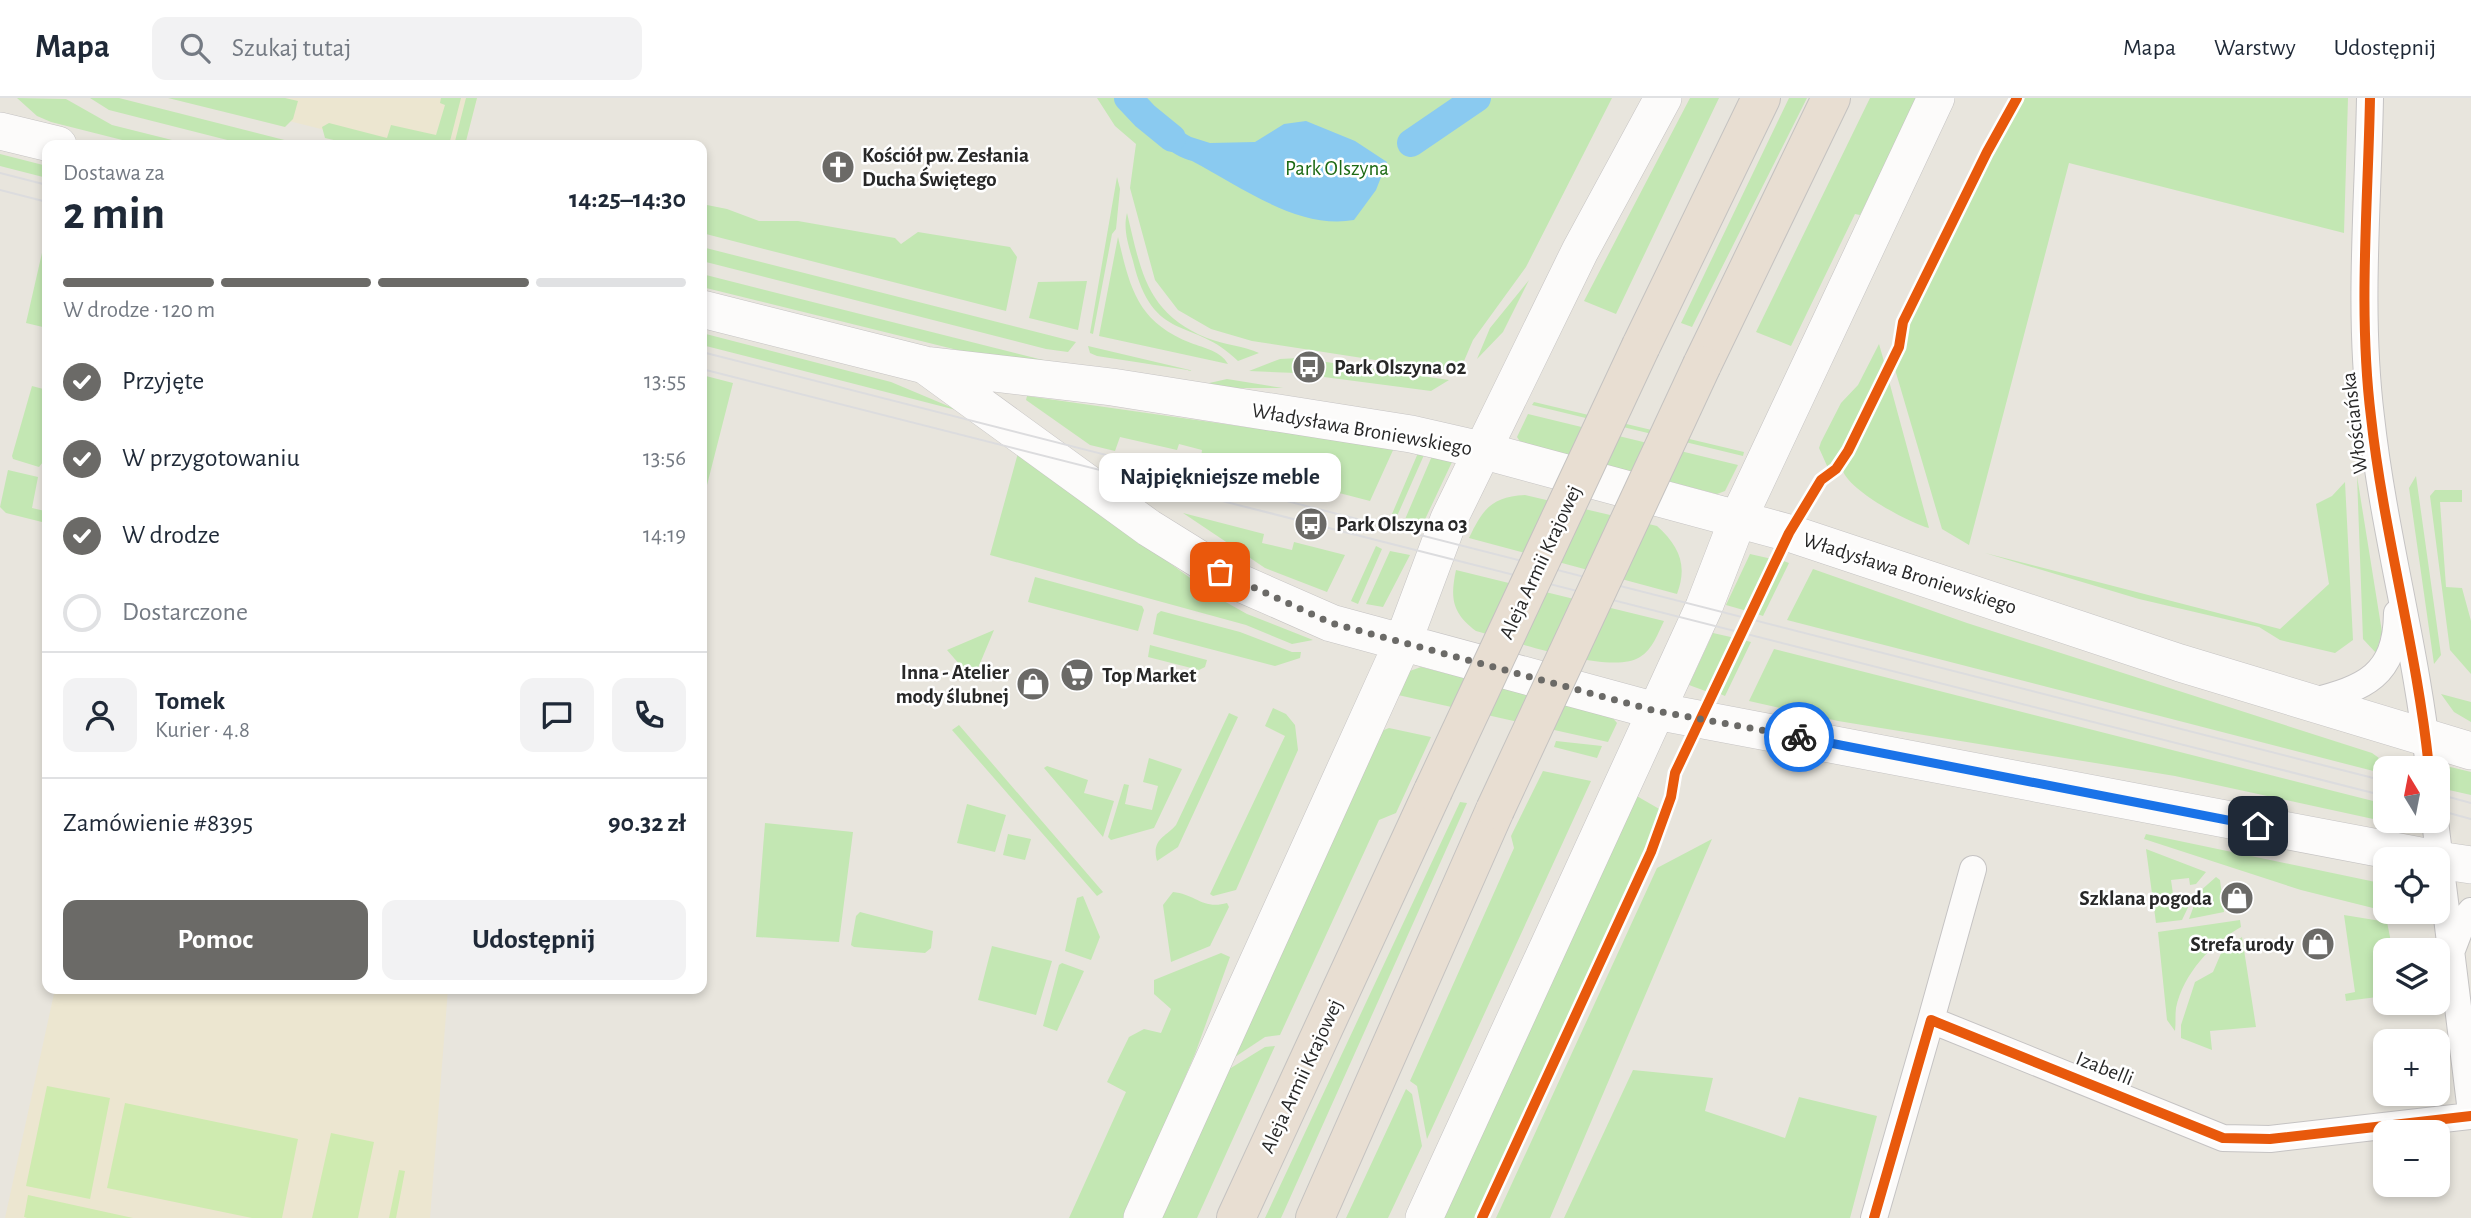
<!DOCTYPE html>
<html lang="pl">
<head>
<meta charset="utf-8">
<style>
  body { margin:0; font-family:"Alegreya Sans",sans-serif; background:#f2f2f3; color:#1f2937; height:100vh; display:flex; flex-direction:column; font-size:26px; white-space:nowrap }
  * { box-sizing:border-box; margin:0 }
  p { font-size:23px; color:#747a83 }
  .icon { flex:none; width:38px; height:38px; fill:none; stroke:currentColor; stroke-width:2; stroke-linecap:round; stroke-linejoin:round }
  .map { position:relative; flex:1; overflow:hidden }
  .panel { position:absolute; left:42px; top:42px; width:665px; height:854px; display:flex; flex-direction:column; background:#fff; border-radius:14px; box-shadow:0 4px 10px #0003 }
  .panel>* { flex:none }
  .needle { width:46px; rotate:350deg }
  .controls { position:absolute; left:2373px; top:658px; display:grid; gap:14px }
  .controls a { display:grid; place-items:center; width:77px; height:77px; border-radius:14px; background:#fff; box-shadow:0 4px 10px #0003; font-size:35px }
  .pin { position:absolute; display:grid; place-items:center; width:60px; height:60px; color:#fff; margin:-30px; border-radius:14px; box-shadow:0 4px 10px #0006 }
  .courier { position:absolute; display:grid; place-items:center; width:70px; height:70px; margin:-35px; border:5px solid #1a73e8; border-radius:50%; background:#fff; color:#222; box-shadow:0 2px 9px #0007 }
  .bubble { position:absolute; height:49px; border-radius:14px; background:#fff; box-shadow:0 4px 10px #0003; font-size:23px; font-weight:700; line-height:49px; text-align:center }
  .head em { font-style:normal; font-weight:700 }
  .head div { display:flex; flex-direction:column-reverse }
  .head { display:flex; align-items:center; justify-content:space-between; height:119px; padding:0 21px }
  h1 { font-size:46px; font-weight:700; line-height:52px }
  .bar { display:grid; grid-template-columns:repeat(4,1fr); gap:10px 7px; align-content:center; height:84px; padding:0 21px }
  .bar i { height:9px; border-radius:5px; background:#e0e1e3 }
  .bar .active { background:#6b6a67 }
  .bar p { grid-column:span 4 }
  .line { display:flex; align-items:center; gap:18px; padding:0 21px; border-top:2px solid #e0e1e3 }
  .line div { flex:1 }
  .round { display:grid; place-items:center; flex:none; width:74px; height:74px; border-radius:14px; background:#f2f2f3 }
  ol { padding:0 21px; list-style:none }
  li { display:flex; align-items:center; gap:21px; height:77px }
  li p { margin-inline-start:auto }
  li .icon { padding:7px; border-radius:50%; background:#6b6a67; color:#fff; stroke-width:4 }
  li:last-child { color:#747a83 }
  li i { width:38px; height:38px; border:4px solid #e0e1e3; border-radius:50% }
  .action { display:flex; gap:14px; margin-top:auto; padding:14px 21px }
  .action a { flex:1; height:80px; border-radius:14px; background:#6b6a67; color:#fff; font-size:28px; font-weight:700; line-height:80px; text-align:center }
  .action a+a { background:#f2f2f3; color:#1f2937 }
  header { display:flex; align-items:center; gap:42px; box-sizing:border-box; height:98px; padding:0 35px; background:#fff; border-bottom:2px solid #e0e1e3 }
  header strong { font-size:33px }
  nav { display:flex; gap:38px; margin-inline-start:auto; font-size:24px }
  .search { width:490px; height:63px; background:#f2f2f3; display:flex; align-items:center; gap:18px; box-sizing:border-box; padding:0 24px; border-radius:14px; color:#747a83; font-size:26px }
  .map>svg:first-child { display:block }
</style>
</head>
<body>
<header>
<strong>Mapa</strong>
<div class="search"><svg class="icon" aria-label="search" viewBox="0 0 24 24"><circle cx="10" cy="10" r="6"/><path d="M15 15l6 6"/></svg>Szukaj tutaj</div>
<nav><a>Mapa</a><a>Warstwy</a><a>Udostępnij</a></nav>
</header>
<div class="map">
<svg width="2471" height="1120" viewBox="0 0 2471 1120">
  <rect width="100%" height="100%" fill="#e8e5dd"/>
  <path fill="#ece6d0" d="M 197,0 L 477,0 L 465,47 L 385,47 Z
    M 55,891 L 448,891 L 430,1120 L 5,1120 Z"/>
  <path fill="#c3e7b3" d="M 17,0 L 66,1 L 112,27 L 192,47 L 142,47 L 51,24 L 37,18 Z
    M 90,0 L 119,0 L 304,47 L 247,47 L 109,12 Z
    M 168,0 L 285,0 L 298,3 L 293,21 L 285,29 Z
    M 441,0 L 461,0 L 449,47 L 355,47 L 325,40 L 322,29 L 329,25 L 387,40 L 391,27 L 436,37 L 445,7 L 440,5 Z
    M 466,0 L 477,0 L 465,47 L 454,47 Z
    M 1097,0 L 1612,0 L 1526,169 L 1473,242 L 1461,270 L 1453,274 L 1252,243 L 1211,231 L 1178,212 L 1155,182 L 1130,90 L 1136,46 L 1115,28 Z
    M 1690,0 L 1719,0 L 1616,216 L 1584,203 Z
    M 1789,0 L 1807,0 L 1692,229 L 1681,225 Z
    M 1870,0 L 1918,0 L 1860,117 L 1855,116 L 1791,248 L 1756,234 Z
    M 2025,0 L 2348,0 L 2344,135 L 2069,65 L 1969,447 L 1942,431 L 1894,268 C 1903,252 1905,235 1912,218 C 1943,143 1984,70 2025,0 Z
    M 0,56 L 47,68 L 47,80 L 0,68 Z
    M 1117,79 L 1120,91 L 1116,131 L 1112,136 L 1093,236 L 1090,235 Z
    M 702,106 L 727,111 L 759,123 L 798,123 L 895,140 L 901,146 L 918,134 L 1010,149 L 1017,159 L 1006,213 L 702,135 Z
    M 1127,115 C 1141,173 1146,215 1207,240 C 1224,247 1245,248 1259,255 L 1238,263 C 1193,218 1153,247 1133,163 C 1128,146 1123,131 1127,115 Z
    M 47,133 L 47,230 L 26,225 Z
    M 1118,139 C 1130,190 1137,224 1191,245 C 1204,250 1221,253 1228,266 L 1099,238 Z
    M 702,149 L 1076,244 L 1068,254 L 1046,251 L 702,163 Z
    M 702,176 L 1047,263 L 1205,286 L 1227,281 L 1283,290 L 1202,290 L 998,262 L 702,189 Z
    M 1529,182 L 1503,234 L 1477,261 L 1490,230 Z
    M 1087,183 L 1078,232 L 1029,220 L 1038,184 Z
    M 702,235 L 891,284 L 960,313 L 702,247 Z
    M 1879,246 L 1885,267 L 1841,356 L 1828,370 L 1819,350 L 1821,344 L 1841,305 L 1858,287 Z
    M 1088,248 L 1194,273 L 1097,258 L 1090,255 Z
    M 1299,260 L 1449,282 L 1431,293 L 1324,279 L 1325,265 L 1298,263 L 1296,275 L 1249,273 L 1280,261 Z
    M 702,277 L 733,285 L 706,391 L 702,390 Z
    M 1889,283 L 1929,430 C 1909,425 1850,393 1843,373 Z
    M 32,288 L 47,292 L 47,364 L 43,364 L 39,369 L 13,361 L 12,358 Z
    M 1027,298 L 1394,350 L 1370,403 L 1201,359 L 1202,352 L 1179,346 L 1177,352 L 1120,339 L 1115,353 L 1090,347 L 1026,302 Z
    M 1534,304 L 1744,354 L 1743,358 L 1532,307 Z
    M 1528,316 L 1738,367 L 1725,393 L 1717,396 L 1521,345 L 1517,339 Z
    M 1018,355 L 1215,498 L 1247,516 L 1313,542 L 1292,546 L 1246,527 L 990,457 Z
    M 1418,355 L 1424,357 L 1394,425 L 1389,423 Z
    M 1432,358 L 1452,364 L 1420,432 L 1403,426 Z
    M 8,372 L 38,379 L 32,410 L 45,413 L 42,424 L 6,415 L 0,409 Z
    M 2357,378 L 2382,534 L 2376,555 L 2363,541 Z
    M 2416,378 L 2441,557 L 2434,566 L 2409,390 Z
    M 2345,384 L 2353,542 L 2335,555 L 2280,542 L 2259,529 L 2139,501 L 1985,455 L 2280,531 L 2329,486 L 2316,406 L 2332,398 Z
    M 2435,392 L 2462,392 L 2462,404 L 2440,404 L 2446,489 L 2462,490 L 2471,523 L 2471,576 L 2450,552 L 2430,398 Z
    M 1525,397 L 1657,428 C 1679,448 1688,467 1677,496 L 1469,440 C 1483,411 1491,399 1525,397 Z
    M 1183,415 L 1264,436 L 1262,445 L 1292,452 L 1294,444 L 1345,457 L 1327,494 L 1265,470 Z
    M 1376,448 L 1382,451 L 1358,506 L 1351,503 Z
    M 1390,453 L 1410,457 L 1383,509 L 1366,506 Z
    M 1750,456 L 1772,461 L 1747,513 L 1726,507 Z
    M 1781,462 L 1789,465 L 1763,518 L 1757,516 Z
    M 1813,471 L 1967,525 L 2372,655 L 2393,670 L 2385,670 L 2385,676 L 1787,522 Z
    M 1456,472 L 1664,523 C 1658,535 1653,551 1640,559 C 1611,578 1511,542 1476,533 C 1452,515 1450,500 1456,472 Z
    M 1035,479 L 1142,508 L 1144,512 L 1138,533 L 1028,504 Z
    M 1161,513 L 1240,534 L 1292,554 L 1301,554 L 1300,560 L 1275,568 L 1153,536 L 1157,516 Z
    M 994,532 L 973,582 L 947,552 Z
    M 1713,535 L 1735,540 L 1708,594 L 1689,587 Z
    M 1743,542 L 1751,544 L 1725,598 L 1718,595 Z
    M 1150,547 L 1207,562 L 1205,569 L 1199,572 L 1148,559 Z
    M 1774,551 L 2385,706 L 2385,723 L 2411,723 L 2410,729 L 2175,678 L 1838,623 L 1749,603 Z
    M 1421,569 L 1611,618 L 1617,625 L 1608,644 L 1398,597 L 1407,574 Z
    M 2441,596 L 2471,604 L 2471,624 L 2454,614 Z
    M 1273,610 L 1286,616 L 1295,627 L 1298,652 L 1236,792 L 1213,798 L 1210,796 L 1285,638 L 1265,628 Z
    M 1229,615 L 1238,619 L 1178,749 L 1157,763 C 1151,741 1166,739 1176,727 Z
    M 959,627 L 1103,794 L 1097,798 L 952,632 Z
    M 1389,630 L 1431,639 L 1396,715 L 1379,722 L 1280,937 L 1265,939 L 1229,963 L 1379,634 Z
    M 1556,643 L 1602,648 L 1597,660 L 1554,649 Z
    M 1149,660 L 1182,671 L 1154,730 L 1111,742 L 1108,739 L 1124,686 L 1129,687 L 1125,706 L 1152,712 L 1158,688 L 1143,684 Z
    M 2438,666 L 2471,674 L 2471,697 L 2440,690 Z
    M 1047,668 L 1088,682 L 1084,695 L 1114,703 L 1103,739 L 1044,670 Z
    M 1543,673 L 1591,683 L 1427,1041 L 1417,988 L 1410,983 L 1514,750 L 1511,738 Z
    M 1635,697 L 1661,712 L 1654,737 L 1477,1120 L 1443,1120 Z
    M 1460,704 L 1467,705 L 1281,1120 L 1265,1120 Z
    M 967,706 L 1006,717 L 995,754 L 957,745 Z
    M 765,725 L 853,734 L 839,844 L 756,839 Z
    M 1008,736 L 1031,741 L 1025,762 L 1003,757 Z
    M 2146,736 L 2385,786 L 2385,813 L 2301,792 L 2144,741 Z
    M 1712,741 L 1550,1120 L 1496,1120 L 1657,770 Z
    M 2146,751 L 2206,774 L 2196,786 L 2190,787 L 2189,780 L 2171,782 L 2174,803 L 2192,801 L 2182,822 L 2156,825 Z
    M 2216,779 L 2220,782 L 2224,814 L 2189,821 L 2199,794 Z
    M 1173,794 C 1195,796 1203,812 1227,805 L 1229,809 L 1210,848 L 1171,864 L 1163,807 Z
    M 1083,798 L 1100,839 L 1091,862 L 1065,853 L 1077,800 Z
    M 860,814 L 933,833 L 931,850 L 925,855 L 854,849 L 851,847 L 856,818 Z
    M 2344,817 L 2387,824 L 2391,844 L 2388,852 L 2385,852 L 2385,898 L 2346,903 L 2345,896 L 2355,894 Z
    M 2240,822 L 2241,829 C 2212,845 2183,876 2176,910 C 2175,918 2176,925 2175,933 L 2167,922 L 2158,834 Z
    M 2242,839 L 2256,929 L 2210,933 L 2212,952 L 2181,940 L 2181,927 L 2195,884 L 2213,874 L 2222,853 Z
    M 992,848 L 1052,863 L 1036,917 L 978,902 Z
    M 1221,855 L 1230,859 L 1195,956 L 1124,1120 L 1069,1120 L 1126,994 L 1107,984 L 1129,939 L 1144,931 L 1161,935 L 1171,911 L 1154,896 L 1154,882 Z
    M 1062,865 L 1084,873 L 1057,933 L 1043,928 L 1059,867 Z
    M 1275,948 L 1197,1120 L 1159,1120 L 1226,973 L 1265,949 Z
    M 1633,972 L 1713,980 L 1705,1013 L 1785,1040 L 1799,999 L 1877,1018 L 1850,1120 L 1564,1120 Z
    M 1406,991 L 1412,996 L 1422,1048 L 1388,1120 L 1346,1120 Z"/>
  <path fill="#cfebb0" d="M 47,988 L 110,1000 L 90,1101 L 26,1088 Z
    M 125,1005 L 298,1041 L 282,1120 L 252,1120 L 107,1090 Z
    M 331,1035 L 374,1044 L 358,1120 L 312,1120 Z
    M 399,1072 L 405,1073 L 396,1120 L 389,1120 Z
    M 28,1097 L 133,1120 L 27,1120 L 24,1119 Z"/>
  <path fill="#8acaf0" d="M 1145,13 L 1191,39 L 1210,45 L 1255,44 L 1284,26 L 1306,23 L 1355,43 L 1387,64 L 1376,92 L 1354,122 C 1298,132 1240,88 1192,63 C 1170,57 1151,39 1140,19 Z"/>
  <g fill="none" stroke-linecap="round" stroke-linejoin="round">
    <path stroke="#8acaf0" stroke-width="28" d="M 1128,0 L 1145,18 L 1172,40
      M 1411,45 L 1477,0"/>
    <defs>
      <path id="street" d="M 2370,0 C 2368,106 2358,214 2371,319 C 2384,437 2417,552 2429,670
        M 2310,604 C 2365,590 2396,578 2397,515
        M 2435,723 L 2471,1014
        M 2452,852 L 2463,823 L 2471,813
        M 1931,922 L 1973,771
        M 1874,1120 L 1931,922 L 2223,1040 L 2270,1041 L 2471,1018"/>
      <path id="secondary" d="M 0,33 L 58,47
        M 702,211 L 925,267 L 1112,289 L 1411,336 L 1481,352 L 1789,435 L 2180,565 L 2471,653
        M 926,268 L 1149,430 L 1231,481 L 1331,525 L 1656,613 L 2436,761
        M 2438,762 L 2471,767
        M 1142,1120 L 1403,544 L 1449,421 L 1580,153 L 1663,0
        M 1424,1120 L 1704,509 L 1738,421 L 1936,0"/>
      <path id="highway" d="M 1641,248 L 1761,0
        M 1702,267 L 1831,0
        M 1236,1120 L 1433,693
        M 1315,1120 L 1495,712"/>
    </defs>
    <use href="#street" stroke="#c5c3c3" stroke-width="28"/>
    <use href="#secondary" stroke="#c5c3c3" stroke-width="38"/>
    <use href="#highway" stroke="#c4c2c0" stroke-width="40"/>
    <use href="#street" stroke="#fcfbfa" stroke-width="26"/>
    <use href="#secondary" stroke="#fcfbfa" stroke-width="37"/>
    <use href="#highway" stroke="#e8ded2" stroke-width="38"/>
    <path stroke="#dcdcde" stroke-width="2" d="M 0,75 L 47,87
      M 0,92 L 47,104
      M 702,254 L 2385,683
      M 702,271 L 2385,698
      M 2438,696 L 2471,705
      M 2438,712 L 2471,721"/>
    <defs>
      <path id="highway-bridge" d="M 1433,693 L 1641,248
        M 1495,712 L 1702,267"/>
    </defs>
    <use href="#highway-bridge" stroke="#c4c2c0" stroke-width="40" stroke-linecap="butt"/>
    <use href="#highway-bridge" stroke="#e8ded2" stroke-width="38"/>
    <defs>
      <path id="cycleway" d="M 2370,0 C 2368,106 2358,214 2371,319 C 2384,437 2417,552 2429,670
        M 1482,1120 L 1651,754 L 1671,699 L 1675,675 L 1789,435 L 1821,382 L 1836,371 L 1848,353 L 1899,249 L 1903,224 L 1987,54 L 2017,0
        M 1874,1120 L 1931,922 L 2223,1040 L 2270,1041 L 2471,1018"/>
    </defs>
    <use href="#cycleway" stroke="#fff" stroke-width="15"/>
    <use href="#cycleway" stroke="#e8590c" stroke-width="10"/>
  </g>
  <g fill="none" stroke-linecap="round" stroke-linejoin="round">
    <path stroke="#6b6a67" stroke-width="7" stroke-dasharray="0 12.6" d="M 1220,474 L 1331,525 L 1656,613 L 1799,639"/>
    <path stroke="#1a73e8" stroke-width="9" d="M 1799,639 L 2258,728"/>
  </g>
  <defs>
    <symbol id="church-disc" viewBox="-11 -11 22 22"><circle r="9.5" fill="#6b6a67" stroke="#fff"/><path d="M-1.2-6h2.4v3.5h3.3v2.4h-3.3V6h-2.4V-.1h-3.3v-2.4h3.3Z" fill="#fff"/></symbol>
    <symbol id="bus-disc" viewBox="-11 -11 22 22"><circle r="9.5" fill="#6b6a67" stroke="#fff"/><path d="M-5-6H5V4H4V6H2V4H-2V6H-4V4H-5ZM-3.5-4V0h7V-4ZM-3.5 1.2v1.5H-2V1.2ZM2 1.2v1.5H3.5V1.2Z" fill="#fff"/></symbol>
    <symbol id="supermarket-disc" viewBox="-11 -11 22 22"><circle r="9.5" fill="#6b6a67" stroke="#fff"/><path d="M-6-5.5h2.5l.6 2H6L4.5 2H-2.5L-4.4-4H-6ZM-1.5 3.2a1.3 1.3 0 1 0 .1 0ZM3 3.2a1.3 1.3 0 1 0 .1 0Z" fill="#fff"/></symbol>
    <symbol id="shop-disc" viewBox="-11 -11 22 22"><circle r="9.5" fill="#6b6a67" stroke="#fff"/><path d="M-5-2.5h2.3a2.7 3.5 0 0 1 5.4 0H5L5.5 6h-11ZM-1.5-2.5h3a1.5 2.3 0 0 0-3 0Z" fill="#fff"/></symbol>
  </defs>
  <g fill-rule="evenodd">
    <use href="#church-disc" x="819" y="50" width="38" height="38"/>
    <use href="#bus-disc" x="1290" y="250" width="38" height="38"/>
    <use href="#bus-disc" x="1292" y="407" width="38" height="38"/>
    <use href="#supermarket-disc" x="1058" y="558" width="38" height="38"/>
    <use href="#shop-disc" x="1014" y="567" width="38" height="38"/>
    <use href="#shop-disc" x="2218" y="781" width="38" height="38"/>
    <use href="#shop-disc" x="2299" y="827" width="38" height="38"/>
  </g>
  <g text-anchor="middle" stroke-width="5" stroke-linejoin="round" paint-order="stroke">
    <g font-size="21" font-weight="bold" fill="#282828" stroke="#fff" text-anchor="start">
      <text x="862" y="64">Kościół pw. Zesłania<tspan x="862" dy="24">Ducha Świętego</tspan></text>
      <text x="1334" y="276">Park Olszyna 02</text>
      <text x="1336" y="433">Park Olszyna 03</text>
      <text x="1009" y="581" text-anchor="end">Inna - Atelier<tspan x="1009" dy="24">mody ślubnej</tspan></text>
      <text x="1102" y="584">Top Market</text>
      <text x="2212" y="807" text-anchor="end">Szklana pogoda</text>
      <text x="2294" y="853" text-anchor="end">Strefa urody</text>
    </g>
    <g font-size="21" fill="#1c6a14" stroke="#fff">
      <text x="1337" y="77">Park Olszyna</text>
    </g>
    <g font-size="21" fill="#282828" stroke="#fff">
      <text transform="translate(2354 325) rotate(-97)" y="7">Włościańska</text>
      <text transform="translate(1362 331) rotate(10)" y="7">Władysława Broniewskiego</text>
      <text transform="translate(1540 464) rotate(-65)" y="7">Aleja Armii Krajowej</text>
      <text transform="translate(1910 475) rotate(18)" y="7">Władysława Broniewskiego</text>
      <text transform="translate(2105 970) rotate(22)" y="7">Izabelli</text>
      <text transform="translate(1301 978) rotate(-65)" y="7">Aleja Armii Krajowej</text>
    </g>
  </g>
</svg>
<div class="controls">
<a><svg class="needle" viewBox="-14 -14 28 28"><path d="M0-13l5 13h-10z" fill="#e53935"/><path d="M0 13l5-13h-10z" fill="#747a83"/></svg></a>
<a><svg class="icon" aria-label="locate" viewBox="0 0 24 24"><circle cx="12" cy="12" r="6"/><path d="M12 2v4M12 18v4M2 12h4M18 12h4"/></svg></a>
<a><svg class="icon" aria-label="layers" viewBox="0 0 24 24"><path d="M12 4l9 5-9 5-9-5zM3 14l9 5 9-5"/></svg></a>
<a>+</a>
<a>−</a>
</div>
<div class="pin" style="left:1220px;top:474px;background:#ea580c"><svg class="icon" aria-label="bag" viewBox="0 0 24 24"><path d="M5 8h14l-1 12H6zM9 8a3 3 0 0 1 6 0"/></svg></div>
<div class="pin" style="left:2258px;top:728px;background:#1f2937"><svg class="icon" aria-label="home" viewBox="0 0 24 24"><path d="M3 11l9-7 9 7M6 9v11h12V9"/></svg></div>
<div class="courier" style="left:1799px;top:639px"><svg class="icon" aria-label="bike" viewBox="0 0 24 24"><circle cx="6" cy="16" r="4"/><circle cx="18" cy="16" r="4"/><path d="M6 16l4-8h5l3 8M10 8l3 8H6M13 5h3"/></svg></div>
<div class="bubble" style="left:1099px;top:355px;width:242px">Najpiękniejsze meble</div>
<section class="panel">
<div class="head"><div><h1>2 min</h1><p>Dostawa za</p></div><em>14:25–14:30</em></div>
<div class="bar"><i class="active"></i><i class="active"></i><i class="active"></i><i></i><p>W drodze · 120 m</p></div>
<ol>
<li><svg class="icon" aria-label="check" viewBox="0 0 24 24"><path d="M5 12l5 5 9-10"/></svg>Przyjęte<p>13:55</p></li>
<li><svg class="icon" aria-label="check" viewBox="0 0 24 24"><path d="M5 12l5 5 9-10"/></svg>W przygotowaniu<p>13:56</p></li>
<li><svg class="icon" aria-label="check" viewBox="0 0 24 24"><path d="M5 12l5 5 9-10"/></svg>W drodze<p>14:19</p></li>
<li><i></i>Dostarczone</li>
</ol>
<div class="line" style="height:126px"><a class="round"><svg class="icon" aria-label="person" viewBox="0 0 24 24"><circle cx="12" cy="8" r="4"/><path d="M4 21q1-7 8-7t8 7"/></svg></a><div><b>Tomek</b><p>Kurier · 4.8</p></div><a class="round"><svg class="icon" aria-label="chat" viewBox="0 0 24 24"><path d="M4 5h16v11H9l-5 4z"/></svg></a><a class="round"><svg class="icon" aria-label="phone" viewBox="0 0 24 24"><path d="M5 4h4l2 5-3 2q2 4 5 5l2-3 5 2v4C11 20 4 13 5 4z"/></svg></a></div>
<div class="line" style="height:91px"><div>Zamówienie #8395</div><b>90.32 zł</b></div>
<div class="action"><a>Pomoc</a><a>Udostępnij</a></div>
</section>
</div>
</body>
</html>
